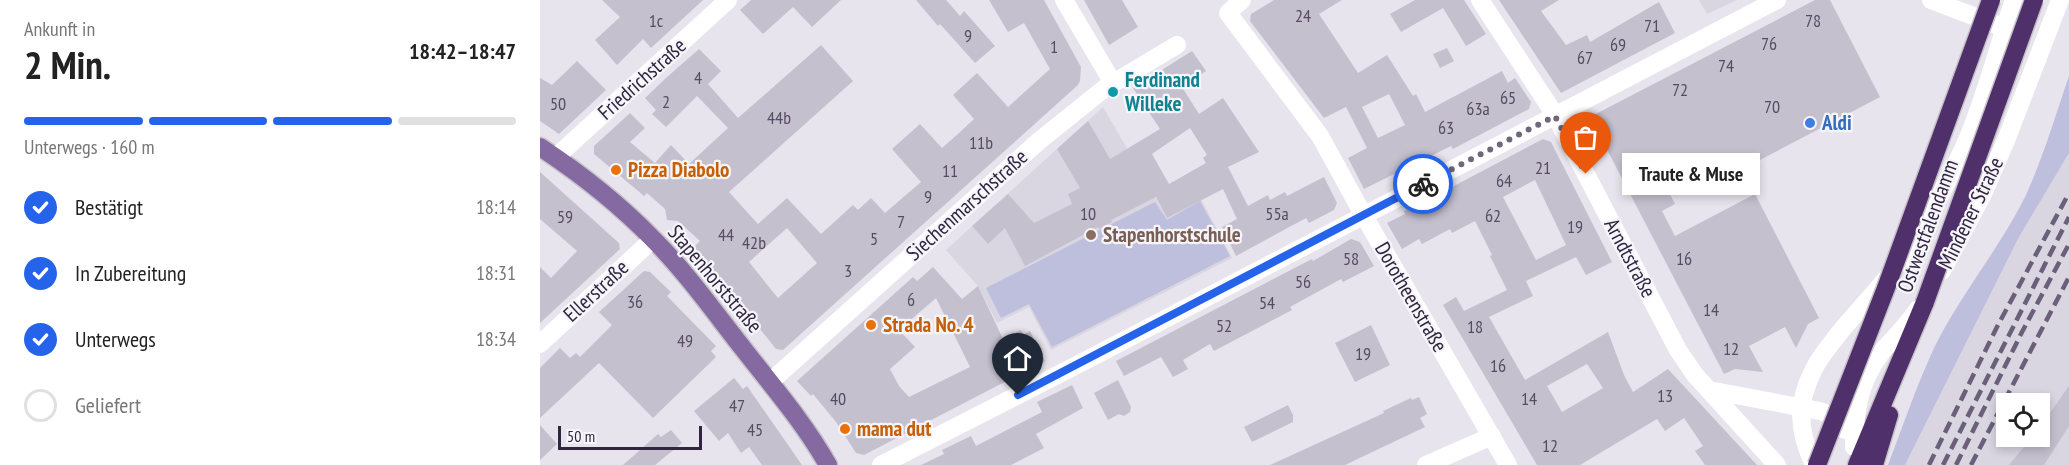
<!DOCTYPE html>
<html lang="de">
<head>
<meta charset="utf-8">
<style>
  body { margin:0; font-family:"PT Sans Narrow",sans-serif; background:#f6f6f6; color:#222; height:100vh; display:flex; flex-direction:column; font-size:22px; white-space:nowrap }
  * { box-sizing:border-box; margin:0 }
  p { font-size:20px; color:#767676 }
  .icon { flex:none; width:33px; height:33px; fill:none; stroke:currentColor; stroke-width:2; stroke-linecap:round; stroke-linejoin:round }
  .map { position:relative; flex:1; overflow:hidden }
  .details { display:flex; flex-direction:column; background:#fff; width:540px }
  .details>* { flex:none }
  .buttons { position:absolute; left:1456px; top:393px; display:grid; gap:12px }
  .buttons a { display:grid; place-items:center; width:54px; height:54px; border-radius:0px; background:#fff; box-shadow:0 3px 9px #0003; font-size:30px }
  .scale { position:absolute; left:18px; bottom:15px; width:144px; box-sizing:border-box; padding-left:6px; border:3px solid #31243f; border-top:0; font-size:16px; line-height:21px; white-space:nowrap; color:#31243f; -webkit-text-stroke:4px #f6f5fa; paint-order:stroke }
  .pin { position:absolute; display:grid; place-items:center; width:51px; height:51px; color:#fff; margin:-62px -26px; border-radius:50% 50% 50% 0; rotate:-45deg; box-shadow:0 0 6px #0007 }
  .pin .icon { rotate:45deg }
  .courier { position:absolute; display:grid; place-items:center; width:60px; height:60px; margin:-30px; border:4px solid #2563eb; border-radius:50%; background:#fff; color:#222; box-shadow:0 2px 8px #0007 }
  .bubble { position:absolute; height:42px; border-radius:0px; background:#fff; box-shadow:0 3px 9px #0003; font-size:20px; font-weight:600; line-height:42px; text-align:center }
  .summary em { font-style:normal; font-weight:600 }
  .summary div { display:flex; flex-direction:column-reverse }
  .summary { display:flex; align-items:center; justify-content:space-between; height:102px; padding:0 24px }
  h1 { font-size:39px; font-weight:600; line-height:45px }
  .bar { display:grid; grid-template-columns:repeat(4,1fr); gap:9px 6px; align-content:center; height:72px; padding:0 24px }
  .bar i { height:8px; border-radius:4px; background:#e0e0e0 }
  .bar .on { background:#2563eb }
  .bar p { grid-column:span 4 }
  ol { padding:0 24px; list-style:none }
  li { display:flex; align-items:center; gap:18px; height:66px }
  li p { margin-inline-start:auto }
  li .icon { padding:6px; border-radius:50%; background:#2563eb; color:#fff; stroke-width:4 }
  li:last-child { color:#767676 }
  li i { width:33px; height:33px; border:3px solid #e0e0e0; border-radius:50% }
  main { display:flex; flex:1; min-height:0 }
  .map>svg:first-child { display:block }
</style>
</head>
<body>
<main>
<section class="details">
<div class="summary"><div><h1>2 Min.</h1><p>Ankunft in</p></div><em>18:42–18:47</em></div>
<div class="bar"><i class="on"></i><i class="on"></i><i class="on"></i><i></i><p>Unterwegs · 160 m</p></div>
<ol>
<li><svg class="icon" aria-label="check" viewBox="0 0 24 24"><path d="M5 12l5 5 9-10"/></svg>Bestätigt<p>18:14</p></li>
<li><svg class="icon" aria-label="check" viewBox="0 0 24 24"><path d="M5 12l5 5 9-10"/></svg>In Zubereitung<p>18:31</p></li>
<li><svg class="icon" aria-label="check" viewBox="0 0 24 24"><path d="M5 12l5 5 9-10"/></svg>Unterwegs<p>18:34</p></li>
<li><i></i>Geliefert</li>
</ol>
</section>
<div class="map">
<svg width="1529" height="465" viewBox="0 0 1529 465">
  <rect width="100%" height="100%" fill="#e7e4ed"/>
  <path fill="#d9d5e1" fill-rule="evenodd" d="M 1159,0 L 1197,0 L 1167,14 Z
    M 563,107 L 627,217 L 661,199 L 692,258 L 511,350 L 489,307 L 457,323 L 438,286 L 406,250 Z
    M 1529,153 L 1529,465 L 1365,465 L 1479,237 ZM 1467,404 L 1500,404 L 1500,436 L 1467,436 Z"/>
  <path fill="#bebedd" d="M 1529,76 L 1529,153 L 1479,237 L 1365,465 L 1348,465 C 1363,426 1377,384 1395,346 C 1421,294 1459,249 1485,197 C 1503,158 1515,117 1529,76 Z
    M 660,201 L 690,256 L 512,347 L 489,304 L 461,318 L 446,288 L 615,202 L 627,220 Z"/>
  <path fill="#c5c0ce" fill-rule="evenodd" d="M 62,0 L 163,0 L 111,48 L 103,39 L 77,65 L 55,40 L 80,17 Z
    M 211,0 L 301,0 L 272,27 L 253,7 L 223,34 L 200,10 Z
    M 376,0 L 406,0 L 420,16 L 424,11 L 455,46 L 435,63 L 400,24 L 398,26 Z
    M 449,0 L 504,0 L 541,67 L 540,81 L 538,85 L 243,350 L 236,349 L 154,247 L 160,241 L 138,221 L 127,220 L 125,209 L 107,193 L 104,196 L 54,154 L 54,146 L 90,113 L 105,128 L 90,142 L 115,163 L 131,145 L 149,164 L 188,128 L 157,96 L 126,127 L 112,114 L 116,110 L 105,98 L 126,78 L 159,49 L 181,71 L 168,84 L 198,118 L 281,45 L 313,81 L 189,192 L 218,224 L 247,198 L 281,234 L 313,205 L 318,210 L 331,198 L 345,213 L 381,182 L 352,149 L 380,124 L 402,148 L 419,133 L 434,119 L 413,95 L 437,73 L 468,107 L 510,69 L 484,23 L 468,32 ZM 247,228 L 277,263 L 238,298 L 209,262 Z
    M 544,0 L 582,0 L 598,27 L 569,45 Z
    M 734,0 L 802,0 L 779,14 L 818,73 L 847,55 L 873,96 L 876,94 L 885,112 L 962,71 L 968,83 L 975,78 L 991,102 L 989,109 L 913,149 L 911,146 L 824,189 L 808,158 L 827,148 L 806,107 L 784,118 L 710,21 L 711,14 ZM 849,94 L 865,125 L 838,138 L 822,107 Z
    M 875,0 L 924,0 L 946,34 L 926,46 L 903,8 L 861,32 L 850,14 Z
    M 959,0 L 1019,0 L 1001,11 L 1026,45 L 1047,35 L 1050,42 L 1119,2 L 1135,33 L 1021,93 Z
    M 1275,0 L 1290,0 L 1340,97 L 1163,190 L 1144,154 L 1117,170 L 1135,204 L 1122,211 L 1135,236 L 1215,194 L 1279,318 L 1268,324 L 1256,348 L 1245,327 L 1209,346 L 1223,372 L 1195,369 L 1184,374 L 1050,117 Z
    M 907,48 L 914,61 L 900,68 L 893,54 Z
    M 652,51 L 666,71 L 642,87 L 659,114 L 683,98 L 719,152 L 688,167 L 708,206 L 728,195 L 730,200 L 745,192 L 747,196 L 784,177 L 797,203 L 794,210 L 769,223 L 766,218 L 696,256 L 682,227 L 697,219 L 683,189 L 627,218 L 616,197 L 571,220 L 572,222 L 559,229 L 558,227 L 485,266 L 465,228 L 448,244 L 432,226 L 468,194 L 494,223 L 532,204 L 528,194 L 540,188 L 517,149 L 548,121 L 570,159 L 620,129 L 593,88 ZM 650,128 L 667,155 L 663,158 L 666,163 L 629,184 L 612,154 Z
    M 37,61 L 66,90 L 19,134 L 0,121 L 0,78 L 12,85 Z
    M 1003,139 L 1011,142 L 1072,262 L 1046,275 L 1036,257 L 986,281 L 993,296 L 949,317 L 985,380 L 1068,332 L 1084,375 L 1093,392 L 1128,369 L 1217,465 L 1165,465 L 1155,451 L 1163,446 L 1144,418 L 1125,431 L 1117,419 L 1040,465 L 997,465 L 903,305 L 916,297 L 924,311 L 967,290 L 950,256 L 952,255 L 935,221 L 912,233 L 910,229 L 882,244 L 879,239 L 862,249 L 847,223 L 865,214 L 864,211 L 894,198 L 893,197 ZM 995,180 L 1026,245 L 996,260 L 963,197 ZM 1047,364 L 1063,388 L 1022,412 L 1007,386 Z
    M 0,172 L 79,243 L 80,249 L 0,323 L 0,267 L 11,278 L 37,251 L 0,219 Z
    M 811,239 L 820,242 L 834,266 L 803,282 L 801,279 L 750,307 L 752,310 L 674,351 L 670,344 L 643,360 L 648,369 L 633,377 L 621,357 L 584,376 L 576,361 L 772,259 L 773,261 Z
    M 393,267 L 422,299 L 438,286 L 463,339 L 481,330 L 483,335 L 490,331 L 505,361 L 324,455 L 316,453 L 296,422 L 273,394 L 271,396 L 257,381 L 373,277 L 377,281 ZM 396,298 L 430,367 L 369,397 L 359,386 L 350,369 L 375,347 L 359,330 Z
    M 104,271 L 110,272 L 131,292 L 127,296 L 176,346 L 171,351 L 176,357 L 113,418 L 59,363 L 0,418 L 0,368 L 20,348 L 30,358 L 36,353 L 40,357 L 72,325 L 59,312 Z
    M 831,325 L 850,365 L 815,382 L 795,343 Z
    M 194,378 L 203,389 L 207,386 L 262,465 L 222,465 L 209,447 L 201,453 L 188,433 L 179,441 L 154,411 Z
    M 578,380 L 591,407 L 590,412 L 584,416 L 579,414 L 568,420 L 554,393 Z
    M 532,385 L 543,408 L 496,434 L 504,448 L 471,465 L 381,465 L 404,454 L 402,450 L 431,436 L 436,446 L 502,412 L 497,402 Z
    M 1529,386 L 1529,426 L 1504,465 L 1469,465 L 1493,436 L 1500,436 L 1500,427 Z
    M 879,397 L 887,414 L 880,418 L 885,427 L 805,465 L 730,465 L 844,413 L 843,411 L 871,398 L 872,400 Z
    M 748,405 L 753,415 L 753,422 L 712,442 L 704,427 Z
    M 0,425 L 17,444 L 0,460 Z
    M 131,430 L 142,443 L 115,465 L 83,465 L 118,434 L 121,437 Z"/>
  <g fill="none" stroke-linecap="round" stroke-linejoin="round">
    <defs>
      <path id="major" d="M 0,147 C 41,174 79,204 113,239 C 147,273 175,313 205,351 C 234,388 265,424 288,465"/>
      <path id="highway" d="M 1317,465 L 1385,302
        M 1334,465 L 1349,415"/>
    </defs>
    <use href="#major" stroke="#c5c2c9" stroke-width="21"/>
    <use href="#highway" stroke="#c5c2c9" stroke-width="21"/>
    <path stroke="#fff" stroke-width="18" d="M 524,0 L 573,83
      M 702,0 L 688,13 L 780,136 L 824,216 L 968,465
      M 940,0 L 1015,115 L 1138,350 L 1155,375 L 1237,465
      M 1391,0 L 1457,25
      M 16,157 L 188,0
      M 1402,271 L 1443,194 L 1467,138 L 1520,0
      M 0,344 L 113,239
      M 230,382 L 499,141 L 565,88 L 637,45
      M 1169,390 L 1280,411 C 1292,415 1299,418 1305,430
      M 1314,447 C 1315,410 1319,383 1341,353 C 1353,338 1367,326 1378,309
      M 341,465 L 535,366 L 1237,0
      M 886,465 L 952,436
      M 1274,465 C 1258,431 1256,403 1274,369 C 1280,356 1291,344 1300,332 C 1324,303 1352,276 1372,243 C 1391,213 1409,180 1424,147 C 1445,100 1457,49 1474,0"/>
    <use href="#major" stroke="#856aa1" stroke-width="18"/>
    <use href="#highway" stroke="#4f306a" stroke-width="18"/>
    <path stroke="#6c5f7a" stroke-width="4.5" stroke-dasharray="12 6" stroke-linecap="butt" d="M 1389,465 L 1458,325 L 1529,193
      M 1403,465 L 1529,217
      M 1416,465 L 1482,332 L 1529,244
      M 1431,465 L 1529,277"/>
    <defs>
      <path id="highway-bridge" d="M 1385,302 L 1494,0
        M 1277,465 L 1346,288 L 1451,0"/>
    </defs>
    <use href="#highway-bridge" stroke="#c5c2c9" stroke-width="21" stroke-linecap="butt"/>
    <use href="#highway-bridge" stroke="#4f306a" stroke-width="18"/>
  </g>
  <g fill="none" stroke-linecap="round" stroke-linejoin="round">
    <path stroke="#71677c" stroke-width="6" stroke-dasharray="0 10.8" d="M 883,184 L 1015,116 L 1046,174"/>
    <path stroke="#2563eb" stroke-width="8" d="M 478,395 L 883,184"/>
  </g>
  <circle fill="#0f9aa8" stroke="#f6f5fa" stroke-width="2" cx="573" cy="92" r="6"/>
  <circle fill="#3f7fe0" stroke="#f6f5fa" stroke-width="2" cx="1270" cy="123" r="6"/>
  <g fill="#e8710a" stroke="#f6f5fa" stroke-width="2">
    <circle cx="76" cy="170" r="6"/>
    <circle cx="331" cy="325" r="6"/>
    <circle cx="305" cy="429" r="6"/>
  </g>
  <circle fill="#8d6e63" stroke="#f6f5fa" stroke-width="2" cx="551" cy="235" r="6"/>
  <g text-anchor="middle" stroke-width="4.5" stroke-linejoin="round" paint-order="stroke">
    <g font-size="18" fill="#564b63">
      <text x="763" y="22">24</text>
      <text x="116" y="27">1c</text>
      <text x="1273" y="27">78</text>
      <text x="1112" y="32">71</text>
      <text x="428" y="42">9</text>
      <text x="1229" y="50">76</text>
      <text x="1078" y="51">69</text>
      <text x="514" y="53">1</text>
      <text x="1045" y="64">67</text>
      <text x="1186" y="72">74</text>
      <text x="158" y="84">4</text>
      <text x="1140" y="96">72</text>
      <text x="968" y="104">65</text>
      <text x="126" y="108">2</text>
      <text x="18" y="110">50</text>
      <text x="1232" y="113">70</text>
      <text x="938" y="115">63a</text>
      <text x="239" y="124">44b</text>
      <text x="906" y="134">63</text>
      <text x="441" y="149">11b</text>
      <text x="1003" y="174">21</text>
      <text x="410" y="177">11</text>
      <text x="964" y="187">64</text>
      <text x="388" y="203">9</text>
      <text x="548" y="220">10</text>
      <text x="737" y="220">55a</text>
      <text x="953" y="222">62</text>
      <text x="25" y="223">59</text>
      <text x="361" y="228">7</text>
      <text x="1035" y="233">19</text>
      <text x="186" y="241">44</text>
      <text x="334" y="245">5</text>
      <text x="214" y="249">42b</text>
      <text x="811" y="265">58</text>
      <text x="1144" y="265">16</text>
      <text x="308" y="277">3</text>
      <text x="763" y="288">56</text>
      <text x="371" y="306">6</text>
      <text x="95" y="308">36</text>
      <text x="727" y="309">54</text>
      <text x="1171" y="316">14</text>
      <text x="684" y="332">52</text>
      <text x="935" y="333">18</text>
      <text x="145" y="347">49</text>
      <text x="1191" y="355">12</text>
      <text x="823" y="360">19</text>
      <text x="958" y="372">16</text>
      <text x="1125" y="402">13</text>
      <text x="298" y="405">40</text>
      <text x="989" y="405">14</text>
      <text x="197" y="412">47</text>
      <text x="215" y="436">45</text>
      <text x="1010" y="452">12</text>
    </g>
    <g font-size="21" fill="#31243f" stroke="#f6f5fa">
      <text transform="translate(102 79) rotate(-42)" y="7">Friedrichstraße</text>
      <text transform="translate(427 205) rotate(-42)" y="7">Siechenmarschstraße</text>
      <text transform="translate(1431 213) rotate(-64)" y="7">Mindener Straße</text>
      <text transform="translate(1388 226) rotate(-70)" y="7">Ostwestfalendamm</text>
      <text transform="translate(1090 258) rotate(62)" y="7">Arndtstraße</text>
      <text transform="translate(175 279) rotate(50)" y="7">Stapenhorststraße</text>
      <text transform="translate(56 291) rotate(-43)" y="7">Ellerstraße</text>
      <text transform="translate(871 297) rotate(60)" y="7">Dorotheenstraße</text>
    </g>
    <g font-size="21" font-weight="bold" fill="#0d838f" stroke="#f6f5fa" text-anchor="start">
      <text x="585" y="87">Ferdinand<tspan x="585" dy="24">Willeke</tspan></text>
    </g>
    <g font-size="21" font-weight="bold" fill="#366cbe" stroke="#f6f5fa" text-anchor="start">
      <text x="1282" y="130">Aldi</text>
    </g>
    <g font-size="21" font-weight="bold" fill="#c56008" stroke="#f6f5fa" text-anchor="start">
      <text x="88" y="177">Pizza Diabolo</text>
      <text x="343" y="332">Strada No. 4</text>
      <text x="317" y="436">mama dut</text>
    </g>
    <g font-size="21" font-weight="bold" fill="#785e54" stroke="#f6f5fa" text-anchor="start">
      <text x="563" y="242">Stapenhorstschule</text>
    </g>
  </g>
</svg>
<div class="buttons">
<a><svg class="icon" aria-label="locate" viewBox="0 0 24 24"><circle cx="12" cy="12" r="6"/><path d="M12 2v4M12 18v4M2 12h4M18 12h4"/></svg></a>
</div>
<div class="scale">50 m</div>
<div class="pin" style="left:1046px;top:174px;background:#ea580c"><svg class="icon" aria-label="bag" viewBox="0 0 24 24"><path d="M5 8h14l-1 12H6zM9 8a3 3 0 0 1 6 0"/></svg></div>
<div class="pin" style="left:478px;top:395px;background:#1f2937"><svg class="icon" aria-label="home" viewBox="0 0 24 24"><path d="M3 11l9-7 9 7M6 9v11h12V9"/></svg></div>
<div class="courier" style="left:883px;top:184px"><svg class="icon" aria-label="bike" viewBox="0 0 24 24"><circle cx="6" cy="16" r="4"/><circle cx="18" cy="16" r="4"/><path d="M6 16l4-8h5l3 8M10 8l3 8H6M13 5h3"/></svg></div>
<div class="bubble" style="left:1082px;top:153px;width:138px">Traute &amp; Muse</div>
</div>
</main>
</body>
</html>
